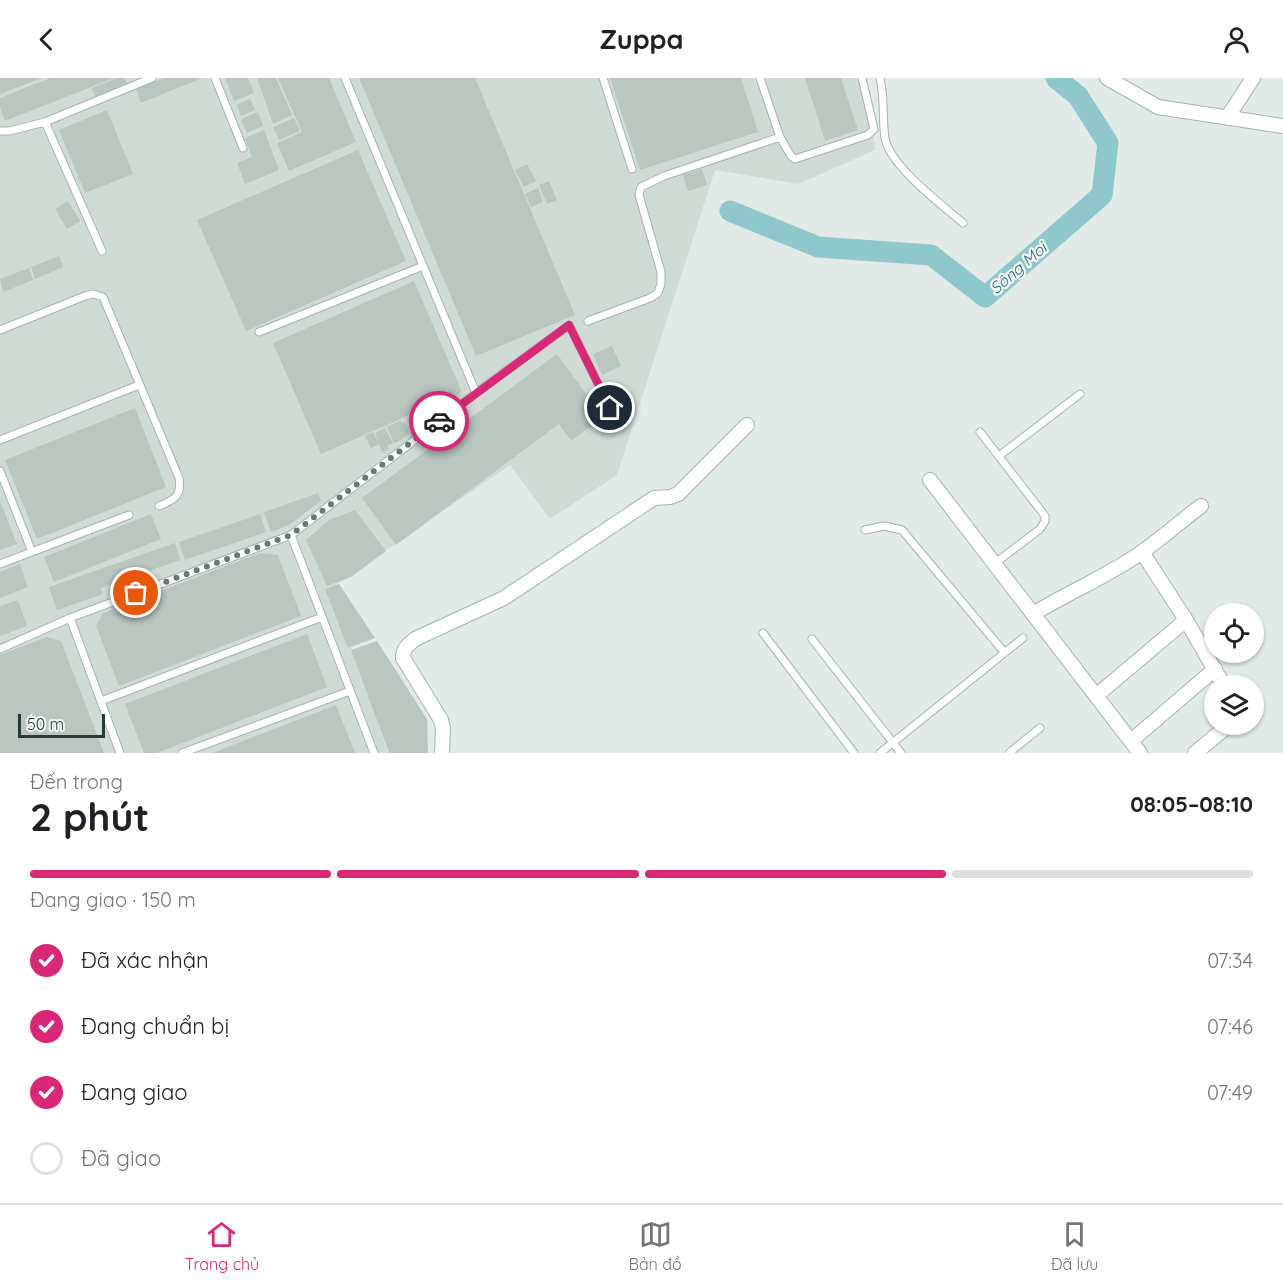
<!DOCTYPE html>
<html lang="vi">
<head>
<meta charset="utf-8">
<style>
  body { margin:0; font-family:Quicksand,sans-serif; background:#f6f6f6; color:#202124; height:100vh; display:flex; flex-direction:column; font-size:22px; white-space:nowrap }
  * { box-sizing:border-box; margin:0 }
  p { font-size:20px; color:#757577 }
  .icon { flex:none; width:33px; height:33px; fill:none; stroke:currentColor; stroke-width:2; stroke-linecap:round; stroke-linejoin:round }
  .map { position:relative; height:675px; overflow:hidden }
  .panel { display:flex; flex-direction:column; background:#fff; flex:1 }
  .panel>* { flex:none }
  .controls { position:absolute; left:1204px; top:525px; display:grid; gap:12px }
  .controls a { display:grid; place-items:center; width:60px; height:60px; border-radius:50%; background:#fff; box-shadow:0 2px 4px #0004; font-size:30px }
  .scale { position:absolute; left:18px; bottom:15px; width:87px; box-sizing:border-box; padding-left:6px; border:3px solid #243b33; border-top:0; font-size:16px; line-height:21px; white-space:nowrap; color:#243b33; -webkit-text-stroke:4px #f3f8f5; paint-order:stroke }
  .pin { position:absolute; display:grid; place-items:center; width:51px; height:51px; color:#fff; margin:-26px; border:3px solid #fff; border-radius:50%; box-shadow:0 2px 6px #0007 }
  .courier { position:absolute; display:grid; place-items:center; width:60px; height:60px; margin:-30px; border:4px solid #db2777; border-radius:50%; background:#fff; color:#222; box-shadow:0 2px 8px #0007 }
  .headline em { font-style:normal; font-weight:700 }
  .headline div { display:flex; flex-direction:column-reverse }
  .headline { display:flex; align-items:center; justify-content:space-between; height:102px; padding:0 30px }
  h1 { font-size:39px; font-weight:700; line-height:45px }
  .bar { display:grid; grid-template-columns:repeat(4,1fr); gap:9px 6px; align-content:center; height:72px; padding:0 30px }
  .bar i { height:8px; border-radius:4px; background:#e0e0e0 }
  .bar .on { background:#db2777 }
  .bar p { grid-column:span 4 }
  ol { padding:0 30px; list-style:none }
  li { display:flex; align-items:center; gap:18px; height:66px }
  li p { margin-inline-start:auto }
  li .icon { padding:6px; border-radius:50%; background:#db2777; color:#fff; stroke-width:4 }
  li:last-child { color:#757577 }
  li i { width:33px; height:33px; border:3px solid #e0e0e0; border-radius:50% }
  header { display:flex; justify-content:space-between; align-items:center; height:78px; padding:0 30px; background:#fff; font-size:27px; font-weight:700 }
  .tab-bar { display:flex; justify-content:space-around; align-items:center; height:84px; border-top:2px solid #e0e0e0; background:#fff; font-size:16px; color:#757577 }
  .tab-bar a { display:grid; justify-items:center; gap:3px }
  .tab-bar .on { color:#db2777 }
  .map>svg:first-child { display:block }
</style>
</head>
<body>
<header><svg class="icon" aria-label="back" viewBox="0 0 24 24"><path d="M15 5l-7 7 7 7"/></svg>Zuppa<svg class="icon" aria-label="person" viewBox="0 0 24 24"><circle cx="12" cy="8" r="4"/><path d="M4 21q1-7 8-7t8 7"/></svg></header>
<div class="map">
<svg width="1283" height="675" viewBox="0 0 1283 675">
  <rect width="100%" height="100%" fill="#e2ebe7"/>
  <path fill="#d1dbd5" d="M 0,0 L 867,0 L 875,72 L 798,106 L 715,92 L 617,397 L 550,441 L 510,387 L 331,510 L 388,675 L 0,675 Z"/>
  <g fill="none" stroke-linecap="round" stroke-linejoin="round">
    <path stroke="#8fc8cc" stroke-width="21" d="M 730,133 L 818,169 L 931,177 L 985,219 L 1102,117 L 1108,65 L 1078,18 L 1056,0"/>
  </g>
  <path fill="#b8c6bf" d="M 0,0 L 42,0 L 0,16 Z
    M 50,0 L 114,0 L 5,43 L 0,29 L 0,20 Z
    M 117,0 L 124,0 L 128,8 L 96,21 L 92,10 Z
    M 164,0 L 202,0 L 141,25 L 136,11 Z
    M 225,0 L 248,0 L 254,15 L 234,23 Z
    M 257,0 L 276,0 L 292,37 L 273,46 Z
    M 278,0 L 329,0 L 356,64 L 289,93 L 277,65 L 302,54 Z
    M 359,0 L 475,0 L 575,237 L 476,278 Z
    M 610,0 L 741,0 L 758,54 L 640,92 Z
    M 805,0 L 841,0 L 858,52 L 825,63 Z
    M 250,21 L 255,32 L 241,38 L 237,27 Z
    M 107,32 L 133,96 L 85,115 L 59,52 Z
    M 258,34 L 263,48 L 247,55 L 241,41 Z
    M 294,40 L 300,53 L 279,62 L 273,49 Z
    M 264,52 L 279,92 L 245,106 L 237,85 L 252,79 L 245,60 Z
    M 358,72 L 406,183 L 246,253 L 197,142 Z
    M 527,86 L 536,103 L 524,109 L 515,92 Z
    M 702,91 L 707,107 L 688,113 L 683,97 Z
    M 549,103 L 557,122 L 547,126 L 539,107 Z
    M 538,110 L 543,124 L 531,129 L 525,116 Z
    M 68,123 L 80,143 L 67,151 L 55,131 Z
    M 59,178 L 63,189 L 35,201 L 31,189 Z
    M 29,190 L 33,202 L 3,214 L 0,201 Z
    M 414,203 L 462,314 L 321,376 L 273,265 Z
    M 612,268 L 621,288 L 602,297 L 593,276 Z
    M 557,276 L 603,339 L 571,363 L 559,346 L 396,467 L 362,420 Z
    M 135,330 L 166,409 L 37,461 L 5,382 Z
    M 401,342 L 402,345 L 404,344 L 409,355 L 403,361 L 394,365 L 387,349 Z
    M 385,350 L 393,365 L 387,368 L 389,371 L 382,375 L 375,355 Z
    M 373,354 L 379,366 L 371,370 L 365,358 Z
    M 318,415 L 321,423 L 289,447 L 271,454 L 264,434 Z
    M 0,423 L 17,466 L 0,472 Z
    M 355,432 L 386,473 L 351,499 L 327,508 L 306,462 L 329,442 Z
    M 151,436 L 161,461 L 54,504 L 44,479 Z
    M 260,436 L 266,454 L 185,482 L 179,464 Z
    M 175,465 L 180,482 L 101,510 L 103,516 L 57,532 L 49,509 Z
    M 260,475 L 278,477 L 301,538 L 119,608 L 96,548 L 103,535 Z
    M 20,486 L 28,509 L 0,520 L 0,494 Z
    M 339,506 L 375,560 L 348,570 L 325,511 Z
    M 18,522 L 27,548 L 0,558 L 0,528 Z
    M 307,556 L 327,609 L 157,675 L 144,675 L 125,626 Z
    M 47,559 L 61,563 L 104,675 L 0,675 L 0,577 Z
    M 377,563 L 427,641 L 428,675 L 389,675 L 351,572 Z
    M 336,627 L 355,675 L 212,675 Z"/>
  <g fill="none" stroke-linecap="round" stroke-linejoin="round">
    <defs>
      <path id="service" d="M 215,0 L 243,70
        M 345,0 L 476,315
        M 603,0 L 632,91
        M 760,0 L 780,59
        M 880,0 C 885,21 882,40 885,60 C 890,88 941,126 963,145
        M 45,44 L 102,173
        M 0,53 L 9,53 L 45,44 L 152,0
        M 588,243 L 650,220 L 658,215 L 661,206 L 661,194 L 639,117 L 641,109 L 664,98 L 780,59 L 791,78 L 795,81 L 868,57 L 874,51 L 862,0
        M 0,252 L 85,218 L 93,216 L 103,219 L 179,400 C 182,417 175,422 159,428
        M 259,254 L 423,188
        M 980,354 L 1045,438 L 1045,443 L 1040,451 L 994,486
        M 0,362 L 139,307
        M 999,378 L 1080,316
        M 0,393 L 32,474
        M 865,452 L 884,448 L 902,452 L 1004,574
        M 291,457 L 374,675
        M 0,486 L 129,437
        M 70,540 L 120,675
        M 763,555 L 854,675
        M 812,561 L 901,675
        M 0,571 L 70,540 L 291,457 L 476,315 L 569,247 L 610,330
        M 101,623 L 322,539
        M 182,675 L 350,613
        M 880,675 L 1023,560
        M 1009,675 L 1040,650"/>
      <path id="minor" d="M 1107,0 L 1158,29 L 1283,48
        M 1227,40 L 1253,0
        M 930,402 L 1140,675
        M 1142,474 L 1186,542 L 1224,608
        M 1033,536 C 1069,514 1108,498 1142,474 C 1162,460 1181,443 1201,428
        M 1096,618 L 1186,542
        M 1131,663 L 1215,591
        M 442,675 L 443,650 L 441,642 L 403,580 C 403,570 408,567 415,561 L 504,520 L 654,420 L 670,419 L 678,416 L 747,347
        M 1195,675 L 1230,646"/>
    </defs>
    <use href="#service" stroke="#a5b3ad" stroke-width="9"/>
    <use href="#minor" stroke="#a5b3ad" stroke-width="16"/>
    <use href="#service" stroke="#fff" stroke-width="7"/>
    <use href="#minor" stroke="#fff" stroke-width="14"/>
  </g>
  <g fill="none" stroke-linecap="round" stroke-linejoin="round">
    <path stroke="#667972" stroke-width="6" stroke-dasharray="0 10.8" d="M 136,515 L 291,457 L 439,343"/>
    <path stroke="#db2777" stroke-width="8" d="M 439,343 L 569,247 L 610,330"/>
  </g>
  <g text-anchor="middle" stroke-width="4.5" stroke-linejoin="round" paint-order="stroke">
    <g font-size="16" font-style="italic" fill="#226c73" stroke="#f3f8f5">
      <text transform="translate(1018 190) rotate(-41)" y="6">Sông Moi</text>
    </g>
  </g>
</svg>
<div class="controls">
<a><svg class="icon" aria-label="locate" viewBox="0 0 24 24"><circle cx="12" cy="12" r="6"/><path d="M12 2v4M12 18v4M2 12h4M18 12h4"/></svg></a>
<a><svg class="icon" aria-label="layers" viewBox="0 0 24 24"><path d="M12 4l9 5-9 5-9-5zM3 14l9 5 9-5"/></svg></a>
</div>
<div class="scale">50 m</div>
<div class="pin" style="left:136px;top:515px;background:#ea580c"><svg class="icon" aria-label="bag" viewBox="0 0 24 24"><path d="M5 8h14l-1 12H6zM9 8a3 3 0 0 1 6 0"/></svg></div>
<div class="pin" style="left:610px;top:330px;background:#1f2937"><svg class="icon" aria-label="home" viewBox="0 0 24 24"><path d="M3 11l9-7 9 7M6 9v11h12V9"/></svg></div>
<div class="courier" style="left:439px;top:343px"><svg class="icon" aria-label="car" viewBox="0 0 24 24"><path d="M5 17H2v-5l4-1 3-4h7l3 4 3 1v5h-3M9 17h6M6 11h13"/><circle cx="7" cy="17" r="2"/><circle cx="17" cy="17" r="2"/></svg></div>
</div>
<section class="panel">
<div class="headline"><div><h1>2 phút</h1><p>Đến trong</p></div><em>08:05–08:10</em></div>
<div class="bar"><i class="on"></i><i class="on"></i><i class="on"></i><i></i><p>Đang giao · 150 m</p></div>
<ol>
<li><svg class="icon" aria-label="check" viewBox="0 0 24 24"><path d="M5 12l5 5 9-10"/></svg>Đã xác nhận<p>07:34</p></li>
<li><svg class="icon" aria-label="check" viewBox="0 0 24 24"><path d="M5 12l5 5 9-10"/></svg>Đang chuẩn bị<p>07:46</p></li>
<li><svg class="icon" aria-label="check" viewBox="0 0 24 24"><path d="M5 12l5 5 9-10"/></svg>Đang giao<p>07:49</p></li>
<li><i></i>Đã giao</li>
</ol>
</section>
<nav class="tab-bar">
<a class="on"><svg class="icon" aria-label="home" viewBox="0 0 24 24"><path d="M3 11l9-7 9 7M6 9v11h12V9"/></svg>Trang chủ</a>
<a><svg class="icon" aria-label="map" viewBox="0 0 24 24"><path d="M3 6l6-2 6 2 6-2v14l-6 2-6-2-6 2zM9 4v14M15 6v14"/></svg>Bản đồ</a>
<a><svg class="icon" aria-label="saved" viewBox="0 0 24 24"><path d="M7 4h10v16l-5-4-5 4z"/></svg>Đã lưu</a>
</nav>
</body>
</html>
